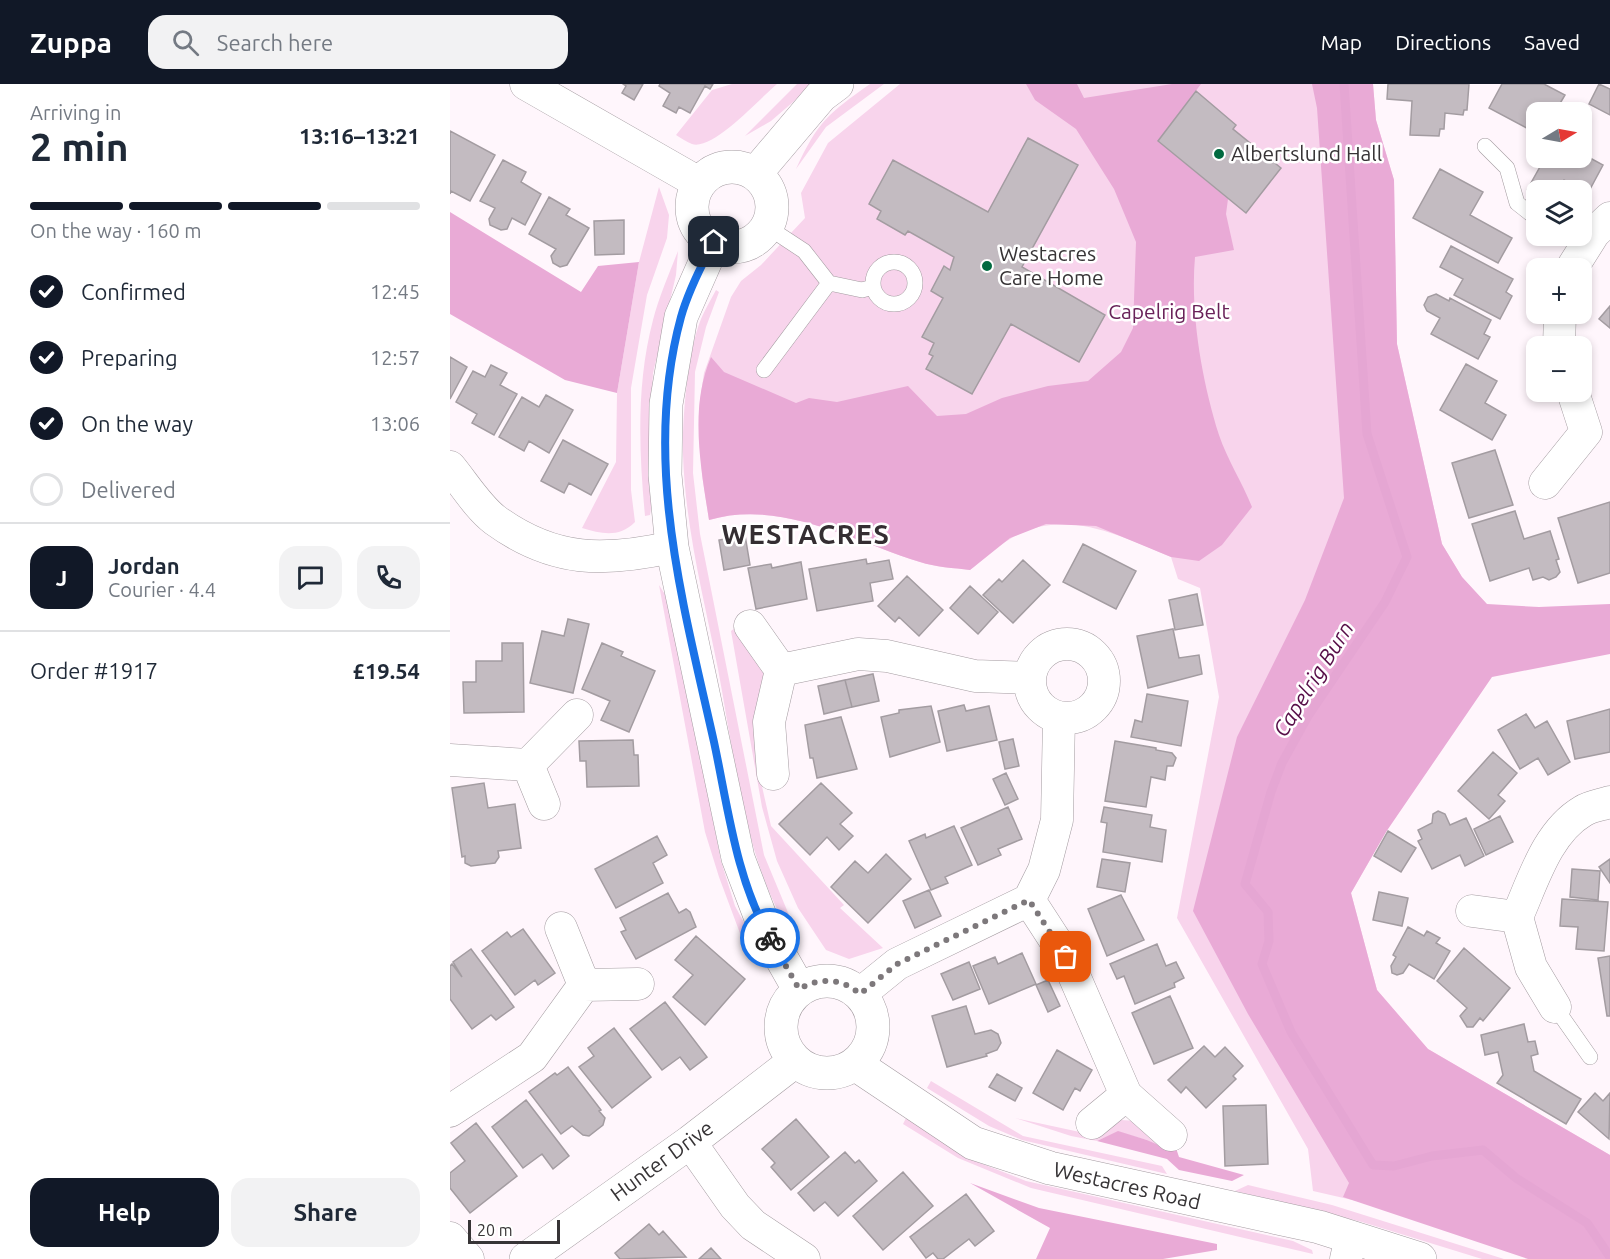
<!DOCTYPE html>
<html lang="en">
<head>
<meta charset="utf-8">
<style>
  body { margin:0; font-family:Ubuntu,sans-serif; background:#f2f2f3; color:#1f2937; height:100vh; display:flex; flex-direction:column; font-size:22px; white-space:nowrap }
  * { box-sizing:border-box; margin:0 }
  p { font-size:20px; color:#747a83 }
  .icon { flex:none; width:33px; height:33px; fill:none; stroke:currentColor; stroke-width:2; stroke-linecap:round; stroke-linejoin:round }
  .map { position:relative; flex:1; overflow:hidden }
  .panel { display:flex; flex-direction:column; background:#fff; width:450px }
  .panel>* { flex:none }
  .needle { width:39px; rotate:80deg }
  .fabs { position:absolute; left:1076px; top:18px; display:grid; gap:12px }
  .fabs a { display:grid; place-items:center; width:66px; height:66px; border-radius:12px; background:#fff; box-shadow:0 3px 9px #0003; font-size:30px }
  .scale { position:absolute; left:18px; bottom:15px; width:92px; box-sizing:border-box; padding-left:6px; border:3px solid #373436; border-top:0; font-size:16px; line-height:21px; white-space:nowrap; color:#373436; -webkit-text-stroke:4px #fff; paint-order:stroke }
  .pin { position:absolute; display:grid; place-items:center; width:51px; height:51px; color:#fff; margin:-26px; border-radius:12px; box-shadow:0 3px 9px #0006 }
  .courier { position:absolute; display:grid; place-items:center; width:60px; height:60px; margin:-30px; border:4px solid #1a73e8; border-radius:50%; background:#fff; color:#222; box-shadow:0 2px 8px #0007 }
  .overview em { font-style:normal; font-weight:600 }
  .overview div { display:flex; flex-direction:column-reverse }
  .overview { display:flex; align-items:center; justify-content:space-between; height:102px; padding:0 30px }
  h1 { font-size:39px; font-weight:600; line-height:45px }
  .bar { display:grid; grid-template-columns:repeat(4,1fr); gap:9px 6px; align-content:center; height:72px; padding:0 30px }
  .bar i { height:8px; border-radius:4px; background:#e0e1e3 }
  .bar .current { background:#111827 }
  .bar p { grid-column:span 4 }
  .line { display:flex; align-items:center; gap:15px; padding:0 30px; border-top:2px solid #e0e1e3 }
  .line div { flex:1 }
  .round { display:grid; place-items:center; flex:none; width:63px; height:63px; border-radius:18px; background:#f2f2f3 }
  ol { padding:0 30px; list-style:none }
  li { display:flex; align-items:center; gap:18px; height:66px }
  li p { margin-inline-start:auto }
  li .icon { padding:6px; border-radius:50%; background:#111827; color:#fff; stroke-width:4 }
  li:last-child { color:#747a83 }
  li i { width:33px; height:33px; border:3px solid #e0e1e3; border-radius:50% }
  .primary-button { display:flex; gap:12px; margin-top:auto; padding:12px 30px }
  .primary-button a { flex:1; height:69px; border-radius:18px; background:#111827; color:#fff; font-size:24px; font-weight:600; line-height:69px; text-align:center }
  .primary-button a+a { background:#f2f2f3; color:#1f2937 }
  header { display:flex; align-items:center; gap:36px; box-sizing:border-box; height:84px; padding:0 30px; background:#111827; color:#fff }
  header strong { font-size:28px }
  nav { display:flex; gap:33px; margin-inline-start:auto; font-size:21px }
  .search { width:420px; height:54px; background:#f2f2f3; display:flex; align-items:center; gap:15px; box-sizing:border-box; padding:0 21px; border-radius:18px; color:#747a83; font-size:22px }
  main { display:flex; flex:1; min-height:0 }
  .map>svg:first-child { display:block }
</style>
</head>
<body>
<header>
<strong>Zuppa</strong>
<div class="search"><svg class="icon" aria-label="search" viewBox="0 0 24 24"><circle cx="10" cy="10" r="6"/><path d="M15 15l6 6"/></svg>Search here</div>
<nav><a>Map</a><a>Directions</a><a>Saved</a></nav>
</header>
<main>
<section class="panel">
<div class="overview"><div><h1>2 min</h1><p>Arriving in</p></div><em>13:16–13:21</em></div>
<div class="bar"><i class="current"></i><i class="current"></i><i class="current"></i><i></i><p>On the way · 160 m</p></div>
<ol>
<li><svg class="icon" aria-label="check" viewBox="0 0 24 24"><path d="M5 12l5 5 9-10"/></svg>Confirmed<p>12:45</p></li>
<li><svg class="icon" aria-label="check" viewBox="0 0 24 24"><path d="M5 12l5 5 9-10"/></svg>Preparing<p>12:57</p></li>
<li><svg class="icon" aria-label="check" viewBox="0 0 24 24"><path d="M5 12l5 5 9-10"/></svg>On the way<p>13:06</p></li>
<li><i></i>Delivered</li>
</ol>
<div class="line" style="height:108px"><b class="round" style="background:#111827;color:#fff">J</b><div><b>Jordan</b><p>Courier · 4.4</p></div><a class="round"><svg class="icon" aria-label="chat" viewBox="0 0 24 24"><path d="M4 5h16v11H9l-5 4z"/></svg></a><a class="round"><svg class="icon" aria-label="phone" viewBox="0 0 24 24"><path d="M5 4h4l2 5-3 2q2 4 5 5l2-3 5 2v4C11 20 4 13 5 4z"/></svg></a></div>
<div class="line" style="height:78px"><div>Order #1917</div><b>£19.54</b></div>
<div class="primary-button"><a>Help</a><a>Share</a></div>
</section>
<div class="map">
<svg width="1160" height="1175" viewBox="0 0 1160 1175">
  <rect width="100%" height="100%" fill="#fff6fc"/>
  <path fill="#f8d4ec" d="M 282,0 L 327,0 C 310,14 263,67 242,60 C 237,58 231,54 226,51 L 262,6 Z
    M 347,0 L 364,0 L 321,37 L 295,52 Z
    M 420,0 L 434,0 L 376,43 L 346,85 C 368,37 378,30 420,0 Z
    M 450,0 L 923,0 L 926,36 L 944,96 L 947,260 L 992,460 L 1012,493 L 1037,521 L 936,748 L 901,809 L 927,906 L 978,965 L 1160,1071 L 1160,1175 L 863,1107 L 858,1065 L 727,834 L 769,613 L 750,504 L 728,495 L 721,473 C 670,452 614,422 560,455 C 546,463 533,476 520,486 C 504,484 485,483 470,478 C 403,457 331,415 259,436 L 252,391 L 249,323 L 254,289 L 281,213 L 291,197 L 311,181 L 355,134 L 351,109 L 378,59 Z
    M 209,103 L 219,131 L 217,154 L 197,211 L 181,304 L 181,406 L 185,438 C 169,454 152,450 132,444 L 166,378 L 167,309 L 189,178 Z
    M 228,167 L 226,191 L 203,289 L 199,355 L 203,412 L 200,431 L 195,432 C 189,368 186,300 203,236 C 209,213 219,190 228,167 Z
    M 266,206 L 269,208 L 256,243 L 245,288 L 243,389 L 250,450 L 314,771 L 339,831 L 332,835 C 292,759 284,669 268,585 C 254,515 235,442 233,370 C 232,335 238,266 251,235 C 255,225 261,216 266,206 Z
    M 209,501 L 221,520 L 271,777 L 285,822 L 299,848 L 291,852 L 269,793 L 255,748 Z
    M 285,544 L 319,584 L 311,698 L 321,742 L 394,821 L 390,824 L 433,864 L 399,875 L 376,866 L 348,824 L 327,777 L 312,723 L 281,547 Z
    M 481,997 L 573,1052 L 712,1082 L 717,1090 L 572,1056 L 539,1042 L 477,1004 Z
    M 456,1034 L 530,1079 L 576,1097 L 843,1157 L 862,1166 L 863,1170 L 581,1104 L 508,1074 L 453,1040 Z
    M 565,1034 L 639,1050 L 671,1036 L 686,1037 L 725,1061 L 720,1067 L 697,1056 L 668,1048 L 647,1057 L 621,1052 Z
    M 798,1101 L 882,1121 L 1054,1175 L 1032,1175 L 912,1138 L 785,1107 Z"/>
  <path fill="#e9aad6" d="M 576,0 L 627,0 L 634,14 L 722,0 L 751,0 L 708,57 L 778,115 L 776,130 L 784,166 L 745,173 C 740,229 752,297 769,351 C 777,375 792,398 802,423 L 772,461 L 749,477 L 721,473 L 646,442 L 596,440 L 560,454 L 520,486 C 504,484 485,483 470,478 C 403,457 331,415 259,436 C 251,384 239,324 261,273 L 274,288 L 346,319 L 359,314 L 387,318 L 458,302 L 487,332 L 516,330 L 552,314 L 598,302 L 638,297 L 671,268 L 683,244 L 686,158 L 664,105 L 626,45 L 585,16 Z
    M 862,0 L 923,0 L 926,36 L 944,96 L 947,260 L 992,460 L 1012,493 L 1037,520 L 1089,523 L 1160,520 L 1160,570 L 1042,593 L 936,748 L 901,809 L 927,906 L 978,965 L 1160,1071 L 1160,1175 L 1078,1175 L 893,1113 L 899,1099 L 798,930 L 743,827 L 787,653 L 855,516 L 894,414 L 867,24 Z
    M 0,128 L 131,208 L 148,182 L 189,178 L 167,309 L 115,296 L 0,230 Z
    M 668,1047 L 697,1056 L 720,1066 L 725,1061 L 729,1073 L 794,1091 L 782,1097 L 729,1086 L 717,1075 L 647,1057 Z
    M 520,1099 L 589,1124 L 767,1160 L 767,1166 L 713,1175 L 586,1175 L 600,1144 Z"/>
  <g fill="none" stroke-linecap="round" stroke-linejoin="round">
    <path stroke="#e5a6d3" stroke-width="9" d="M 894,0 L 917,350 L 957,473 L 935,518 L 858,632 L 832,679 L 821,708 L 795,800 L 818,828 L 819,857 L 812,880 L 841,948 L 923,1081 L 944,1082 L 982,1072 L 1033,1066 L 1066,1094 L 1137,1139 L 1160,1173"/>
  </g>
  <path fill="#c3bbc1" stroke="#a39ca1" stroke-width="1.5" d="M 173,0 L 193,0 L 184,16 L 172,9 L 176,2 Z
    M 210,0 L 263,0 L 260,5 L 255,2 L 240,29 L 229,23 L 226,29 L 213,22 L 220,9 L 209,2 Z
    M 938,0 L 1019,0 L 1017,26 L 1014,26 L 1013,31 L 995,29 L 994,45 L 990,45 L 989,52 L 960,51 L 962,17 L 937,15 Z
    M 1052,0 L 1094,0 L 1115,11 L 1105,28 L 1086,28 L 1086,49 L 1039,24 Z
    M 1149,0 L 1160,5 L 1160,31 L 1139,20 Z
    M 746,7 L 786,41 L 783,45 L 831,84 L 796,129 L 708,57 Z
    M 0,47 L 45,71 L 20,117 L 1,107 L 0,110 Z
    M 578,54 L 628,81 L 572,183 L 655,231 L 629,278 L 561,240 L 522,310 L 476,285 L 483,272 L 479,270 L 484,259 L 472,253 L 493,214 L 481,207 L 494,182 L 500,186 L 504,173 L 458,147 L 455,151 L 427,135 L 431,127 L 419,120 L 443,76 L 538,128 Z
    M 1131,69 L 1153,81 L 1138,109 L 1114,96 L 1108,106 L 1086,106 L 1086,111 L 1077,106 L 1095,74 L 1131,74 Z
    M 53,76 L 76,88 L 71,98 L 91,110 L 75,141 L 62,134 L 57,145 L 51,146 L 40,141 L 39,135 L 45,124 L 30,117 Z
    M 990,85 L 1033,108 L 1020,131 L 1062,154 L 1048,179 L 963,134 Z
    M 99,113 L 120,125 L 116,131 L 139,144 L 117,181 L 110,183 L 103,179 L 101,172 L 106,165 L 79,150 Z
    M 174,136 L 174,170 L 145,171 L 144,137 Z
    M 1001,162 L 1063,195 L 1056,208 L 1062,212 L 1050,235 L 1004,211 L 1013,195 L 990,183 Z
    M 986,210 L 999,217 L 1000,214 L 1041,236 L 1034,250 L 1040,253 L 1028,275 L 981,250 L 990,234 L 977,227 L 974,221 L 978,213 Z
    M 1160,222 L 1160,244 L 1149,235 Z
    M 0,273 L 17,283 L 0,315 Z
    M 1016,280 L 1047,297 L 1035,319 L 1056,331 L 1042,356 L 990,326 Z
    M 41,281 L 57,289 L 50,301 L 67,310 L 44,351 L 22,339 L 27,330 L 6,318 L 23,287 L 35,293 Z
    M 96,311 L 123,326 L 99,369 L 79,357 L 74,367 L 49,353 L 72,313 L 89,323 Z
    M 113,356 L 158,380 L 141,411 L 119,399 L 114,409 L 91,397 Z
    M 1045,366 L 1063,421 L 1019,434 L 1002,379 Z
    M 1160,418 L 1160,489 L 1128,499 L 1108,434 Z
    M 1065,427 L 1074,455 L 1100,447 L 1109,475 L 1106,476 L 1110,488 L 1106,493 L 1099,496 L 1093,493 L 1083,496 L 1079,484 L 1040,497 L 1022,440 Z
    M 295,451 L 300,481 L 274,486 L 269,456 Z
    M 633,460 L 686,487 L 666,525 L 613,498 Z
    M 416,475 L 417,480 L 439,476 L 443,495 L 420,499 L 423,517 L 367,527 L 359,485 Z
    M 573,476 L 600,501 L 563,539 L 533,511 L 549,495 L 552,498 Z
    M 351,478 L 357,515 L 306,525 L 298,484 L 321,480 L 322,484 Z
    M 457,492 L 493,526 L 469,552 L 449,533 L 445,538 L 428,522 Z
    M 520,502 L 548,528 L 528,550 L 500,524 Z
    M 747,510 L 753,541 L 725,546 L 719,516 Z
    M 118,535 L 139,540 L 123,609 L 80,599 L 92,547 L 114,552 Z
    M 723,545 L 729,574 L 749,571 L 752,590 L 698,604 L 687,552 Z
    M 52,559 L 73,559 L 74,628 L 14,629 L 13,598 L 26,598 L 26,577 L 52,577 Z
    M 152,559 L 173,568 L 171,572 L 205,587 L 179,648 L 151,636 L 160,617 L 132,605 Z
    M 423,590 L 429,617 L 402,623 L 395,596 Z
    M 395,596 L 402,623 L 374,630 L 368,602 Z
    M 697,610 L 738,617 L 731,662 L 681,653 L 685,636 L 692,638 Z
    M 514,621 L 516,627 L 539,622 L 547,656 L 497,667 L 488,627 Z
    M 481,622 L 490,658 L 440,673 L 431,633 L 449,629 L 449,626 Z
    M 1160,625 L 1160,668 L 1125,675 L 1117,637 Z
    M 1076,630 L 1085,644 L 1097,637 L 1120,678 L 1098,691 L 1088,674 L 1070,685 L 1048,646 Z
    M 391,633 L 407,685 L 367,694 L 363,674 L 360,674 L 355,641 Z
    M 563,655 L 569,682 L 555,685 L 549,658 Z
    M 183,656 L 184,671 L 188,671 L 189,702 L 137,703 L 136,677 L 130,677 L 129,657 Z
    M 665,657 L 706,664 L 706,666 L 722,669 L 726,674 L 723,682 L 717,682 L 715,696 L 701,693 L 696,723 L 655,717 Z
    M 1043,668 L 1067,689 L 1048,711 L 1055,717 L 1039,735 L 1008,707 Z
    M 556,689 L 568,715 L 555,721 L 543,695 Z
    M 34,699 L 38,724 L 65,720 L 71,764 L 48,767 L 49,773 L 45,779 L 21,782 L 15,779 L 15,772 L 12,773 L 2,704 Z
    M 371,699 L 402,729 L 390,740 L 403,752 L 389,766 L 377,753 L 360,771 L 329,740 Z
    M 558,723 L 572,755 L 548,765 L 551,771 L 528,781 L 511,744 Z
    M 654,723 L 702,731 L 700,743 L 716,746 L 712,778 L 653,768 L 657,739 L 651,738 Z
    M 988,727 L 995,730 L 1000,741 L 1016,734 L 1034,772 L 1015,782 L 1010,771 L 982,785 L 968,757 L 972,755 L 968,746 L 982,739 L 983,730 Z
    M 1050,732 L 1063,758 L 1036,771 L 1024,745 Z
    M 504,742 L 522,781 L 495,793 L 498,799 L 481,806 L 459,757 L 475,750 L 476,754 Z
    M 938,747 L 966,764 L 951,788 L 924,772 Z
    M 207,752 L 217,771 L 203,779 L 213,799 L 166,824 L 145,785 Z
    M 436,770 L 461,795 L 418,839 L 381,803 L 405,777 L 418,789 Z
    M 652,775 L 680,779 L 675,808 L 647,803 Z
    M 1160,775 L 1160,799 L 1149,783 Z
    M 1122,785 L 1150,787 L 1148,816 L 1120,813 Z
    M 479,806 L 491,832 L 465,844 L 453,817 Z
    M 929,808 L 958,814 L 952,842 L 923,836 Z
    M 218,809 L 229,829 L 236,825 L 240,828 L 246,843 L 186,875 L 171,848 L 176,846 L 170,834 Z
    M 671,811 L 694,856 L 657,872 L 638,825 Z
    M 1112,815 L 1158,818 L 1154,867 L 1126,865 L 1128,843 L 1110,842 Z
    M 958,843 L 974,852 L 977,847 L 990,854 L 986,859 L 1000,867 L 984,895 L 959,880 L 953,889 L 947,891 L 942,889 L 941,882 L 946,873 L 943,871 Z
    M 73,845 L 105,889 L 88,901 L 85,896 L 65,911 L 32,867 L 57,848 L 61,853 Z
    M 246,852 L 295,895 L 255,941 L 223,913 L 243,891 L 225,876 Z
    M 707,860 L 716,882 L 726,878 L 734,894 L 724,899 L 725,903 L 685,920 L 674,892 L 667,895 L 660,880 Z
    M 1014,864 L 1060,904 L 1033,937 L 1030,934 L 1023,943 L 1017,943 L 1010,932 L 1017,924 L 987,897 Z
    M 21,865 L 64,923 L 46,936 L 41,931 L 22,945 L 0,915 L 0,882 L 2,880 L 12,893 L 3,878 Z
    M 572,869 L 586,900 L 539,920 L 523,882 L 545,873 L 548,880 Z
    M 1160,872 L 1160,932 L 1157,932 L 1148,874 Z
    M 519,878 L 530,905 L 503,916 L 491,890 Z
    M 598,896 L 610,922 L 598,928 L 586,901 Z
    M 720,912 L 743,964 L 704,980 L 682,929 Z
    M 215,918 L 257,973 L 240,986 L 230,973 L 212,986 L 180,945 Z
    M 516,922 L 525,950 L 541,946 L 548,950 L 551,959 L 547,966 L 536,970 L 537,972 L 497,983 L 482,932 Z
    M 1074,940 L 1078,958 L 1085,957 L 1088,970 L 1081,972 L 1084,987 L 1131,1015 L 1116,1040 L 1047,999 L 1053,991 L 1048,968 L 1035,971 L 1031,951 Z
    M 164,944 L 201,993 L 162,1024 L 129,983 L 144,972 L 138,964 Z
    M 754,962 L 765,973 L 775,963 L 793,982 L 783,992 L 786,995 L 756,1024 L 736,1003 L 731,1009 L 718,996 Z
    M 607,966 L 642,986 L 630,1007 L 625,1004 L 613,1026 L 583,1009 Z
    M 118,983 L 151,1026 L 149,1027 L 155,1034 L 153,1041 L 139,1052 L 133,1051 L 122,1042 L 111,1050 L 79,1008 L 105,989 L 107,991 Z
    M 547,990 L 572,1004 L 565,1017 L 539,1003 Z
    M 1145,1009 L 1153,1017 L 1160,1009 L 1159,1055 L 1128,1028 Z
    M 76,1016 L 119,1072 L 103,1085 L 92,1070 L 73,1084 L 42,1043 Z
    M 816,1021 L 818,1080 L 775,1082 L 773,1022 Z
    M 346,1035 L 379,1073 L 341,1106 L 321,1083 L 325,1079 L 312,1065 Z
    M 26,1039 L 67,1092 L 20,1129 L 0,1104 L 0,1089 L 15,1077 L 1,1059 Z
    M 395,1068 L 405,1079 L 409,1076 L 427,1097 L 388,1132 L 375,1118 L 364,1127 L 348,1109 Z
    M 453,1088 L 483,1122 L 433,1166 L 403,1132 Z
    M 516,1110 L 544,1147 L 525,1162 L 519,1155 L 493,1175 L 488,1175 L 483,1169 L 476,1174 L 460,1153 Z
    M 199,1140 L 209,1151 L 213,1147 L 236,1173 L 170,1175 L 165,1169 Z
    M 261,1164 L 271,1175 L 249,1175 Z"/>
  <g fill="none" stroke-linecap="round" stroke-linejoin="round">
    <defs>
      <path id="service" d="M 1035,62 L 1057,84 L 1067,119 L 1086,134
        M423 199a21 21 0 1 1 42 0a21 21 0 1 1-42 0Z
        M 379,199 L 412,206 L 423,203
        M 314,286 L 379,199 L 354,167 L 316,142
        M 1105,923 L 1140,973"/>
      <path id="minor" d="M 76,0 L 249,99
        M 1122,184 L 1144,149 L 1160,134
        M 1109,262 L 1110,230
        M 0,383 C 14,400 28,423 45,436 C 104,479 155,478 222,463
        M 1095,399 L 1136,348 L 1123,308
        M 300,542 L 331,586
        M580 597a37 37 0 1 1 74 0a37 37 0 1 1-74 0Z
        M 0,676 L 78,681 L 94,720
        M 78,681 L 127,631
        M 323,690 L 319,638 L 331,586 L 408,570 L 437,572 L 525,592 L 580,594
        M 579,816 L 616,873 L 676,1011 L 721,1051
        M 1022,827 L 1067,833
        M 134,901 L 188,900
        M 410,910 L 447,880 L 579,816 L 594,786 L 607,736 L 609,634
        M 1105,923 L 1081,883 L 1067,833 C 1083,797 1097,748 1133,727 C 1141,722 1151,721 1160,718
        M 0,1027 L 82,973 L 134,901 L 111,844
        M 642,1039 L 676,1011
        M 240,1058 L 285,1122 L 303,1141 L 354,1175
        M 0,1154 L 18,1175
        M 896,1175 L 901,1153"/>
      <path id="tertiary" d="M242 123a40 40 0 1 1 80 0a40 40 0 1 1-80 0Z
        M 305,90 L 371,12 L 387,0
        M 264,158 L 231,233 L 216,320 L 215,391 L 222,463 L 288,774 L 315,845 L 349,905
        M331 943a46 46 0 1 1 92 0a46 46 0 1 1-92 0Z
        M 405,980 L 523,1059 L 600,1084 L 869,1143 L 970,1175
        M 76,1175 L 240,1058 L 345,977"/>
    </defs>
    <use href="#service" stroke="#a49ca1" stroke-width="16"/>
    <use href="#minor" stroke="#a49ca1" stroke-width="33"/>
    <use href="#tertiary" stroke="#a49ca1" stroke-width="34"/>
    <use href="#service" stroke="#fff" stroke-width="15"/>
    <use href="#minor" stroke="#fff" stroke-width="32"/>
    <use href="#tertiary" stroke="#fff" stroke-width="33"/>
  </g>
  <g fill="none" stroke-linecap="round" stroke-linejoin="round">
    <path stroke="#7d787b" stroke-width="6" stroke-dasharray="0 10.8" d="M 320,854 L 349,905 C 371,893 391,894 410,910 L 447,880 L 579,816 L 616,873"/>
    <path stroke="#1a73e8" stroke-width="8" d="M 264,158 C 251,182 238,208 231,233 C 192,376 233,519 264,658 C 278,723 286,795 320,854"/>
  </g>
  <g fill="#016a40" stroke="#fff" stroke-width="2">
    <circle cx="769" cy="70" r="6"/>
    <circle cx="537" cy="182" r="6"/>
  </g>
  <g text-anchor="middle" stroke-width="5" stroke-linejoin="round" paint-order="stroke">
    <g font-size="21" fill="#373436" stroke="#fff" text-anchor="start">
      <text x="781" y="77">Albertslund Hall</text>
      <text x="549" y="177">Westacres<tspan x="549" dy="24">Care Home</tspan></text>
    </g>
    <g font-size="21" fill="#692159" stroke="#fff">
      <text x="719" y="235">Capelrig Belt</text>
    </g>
    <g font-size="21" fill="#373436" stroke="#fff">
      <text transform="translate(212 1077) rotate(-36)" y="7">Hunter Drive</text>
      <text transform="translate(677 1102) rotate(13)" y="7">Westacres Road</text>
    </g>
    <g font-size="22" font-style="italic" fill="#570d48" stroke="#fff">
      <text transform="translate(863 595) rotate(-58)" y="8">Capelrig Burn</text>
    </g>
    <g font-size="27" font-weight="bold" letter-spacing="1.5" fill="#342e32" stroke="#fff">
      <text x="356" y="460">WESTACRES</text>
    </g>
  </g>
</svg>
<div class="fabs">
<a><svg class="needle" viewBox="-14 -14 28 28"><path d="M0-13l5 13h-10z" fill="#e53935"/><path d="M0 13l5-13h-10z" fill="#747a83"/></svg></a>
<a><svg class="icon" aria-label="layers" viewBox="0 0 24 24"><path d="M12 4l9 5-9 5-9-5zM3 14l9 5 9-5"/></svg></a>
<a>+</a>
<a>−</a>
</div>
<div class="scale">20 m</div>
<div class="pin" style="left:616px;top:873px;background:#ea580c"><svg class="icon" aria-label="bag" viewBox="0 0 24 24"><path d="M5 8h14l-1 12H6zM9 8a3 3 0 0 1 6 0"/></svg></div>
<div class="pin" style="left:264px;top:158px;background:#1f2937"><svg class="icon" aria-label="home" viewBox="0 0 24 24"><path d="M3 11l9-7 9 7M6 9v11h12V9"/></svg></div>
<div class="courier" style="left:320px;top:854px"><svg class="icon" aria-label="bike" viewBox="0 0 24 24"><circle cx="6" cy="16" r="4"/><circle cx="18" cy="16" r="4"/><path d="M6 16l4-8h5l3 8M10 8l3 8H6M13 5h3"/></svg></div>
</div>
</main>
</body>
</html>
